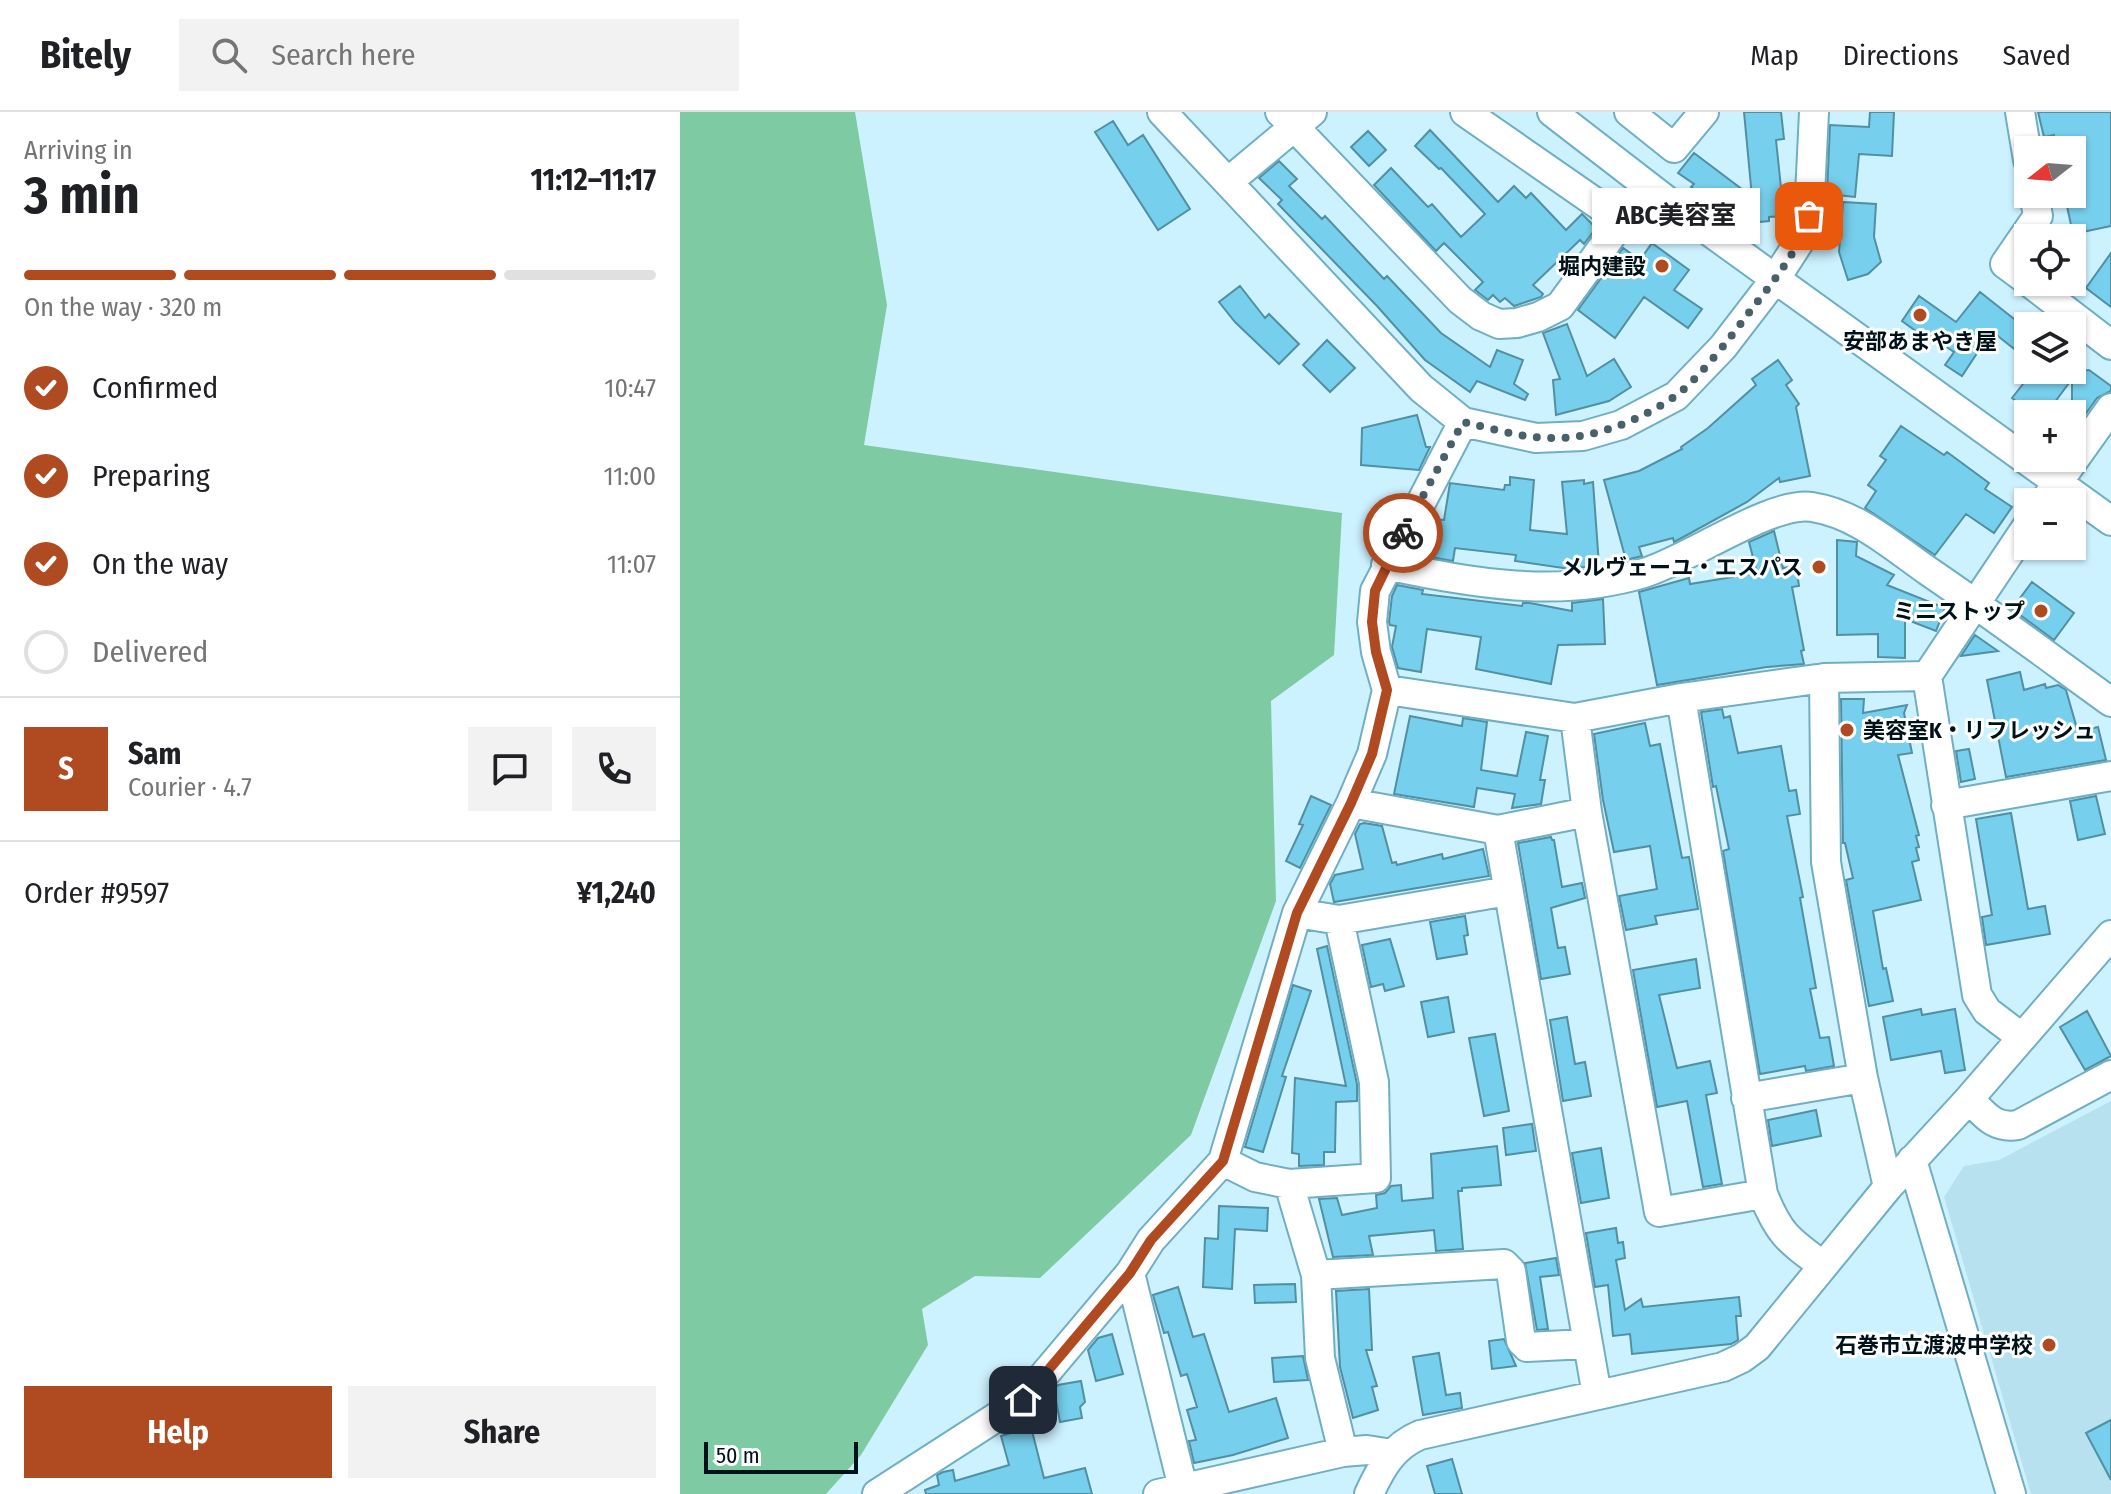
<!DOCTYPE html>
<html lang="en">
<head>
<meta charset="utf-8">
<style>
  body { margin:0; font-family:"Fira Sans Condensed","Noto Sans JP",sans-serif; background:#f2f2f2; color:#202124; height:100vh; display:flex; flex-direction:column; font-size:30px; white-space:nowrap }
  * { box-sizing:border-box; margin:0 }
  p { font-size:26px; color:#757577 }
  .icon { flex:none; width:44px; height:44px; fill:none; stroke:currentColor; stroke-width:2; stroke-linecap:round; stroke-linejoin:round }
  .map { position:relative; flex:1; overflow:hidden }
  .panel { display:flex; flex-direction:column; background:#fff; width:680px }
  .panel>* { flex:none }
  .needle { width:52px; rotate:253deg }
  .controls { position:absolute; left:1334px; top:24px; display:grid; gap:16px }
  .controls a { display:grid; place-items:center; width:72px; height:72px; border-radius:0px; background:#fff; box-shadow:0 2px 6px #0004; font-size:40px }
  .scale { position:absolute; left:24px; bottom:20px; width:154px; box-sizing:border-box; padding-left:8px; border:4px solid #001219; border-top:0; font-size:22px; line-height:28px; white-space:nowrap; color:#001219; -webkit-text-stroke:6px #fff; paint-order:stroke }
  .pin { position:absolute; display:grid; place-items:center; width:68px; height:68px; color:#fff; margin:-34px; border-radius:16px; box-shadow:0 4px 12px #0006 }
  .courier { position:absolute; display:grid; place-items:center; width:80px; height:80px; margin:-40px; border:6px solid #b04a20; border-radius:50%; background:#fff; color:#222; box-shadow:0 2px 10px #0007 }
  .bubble { position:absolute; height:56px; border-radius:0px; background:#fff; box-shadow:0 2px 6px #0004; font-size:26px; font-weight:700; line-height:56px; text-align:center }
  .headline em { font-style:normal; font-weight:700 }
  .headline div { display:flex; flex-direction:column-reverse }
  .headline { display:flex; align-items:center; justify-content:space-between; height:136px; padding:0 24px }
  h1 { font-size:52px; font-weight:700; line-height:60px }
  .bar { display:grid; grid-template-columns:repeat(4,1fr); gap:12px 8px; align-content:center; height:96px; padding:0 24px }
  .bar i { height:10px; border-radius:6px; background:#e0e0e0 }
  .bar .active { background:#b04a20 }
  .bar p { grid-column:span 4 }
  .line { display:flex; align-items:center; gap:20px; padding:0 24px; border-top:2px solid #e0e0e0 }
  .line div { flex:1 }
  .round { display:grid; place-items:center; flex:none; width:84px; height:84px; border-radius:0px; background:#f2f2f2 }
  ol { padding:0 24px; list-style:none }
  li { display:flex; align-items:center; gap:24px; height:88px }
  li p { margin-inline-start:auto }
  li .icon { padding:8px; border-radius:50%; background:#b04a20; color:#fff; stroke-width:4 }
  li:last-child { color:#757577 }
  li i { width:44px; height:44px; border:4px solid #e0e0e0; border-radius:50% }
  .cta { display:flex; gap:16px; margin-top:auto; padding:16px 24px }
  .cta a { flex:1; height:92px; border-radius:0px; background:#b04a20; color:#fff; font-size:32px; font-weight:700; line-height:92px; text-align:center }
  .cta a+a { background:#f2f2f2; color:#202124 }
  header { display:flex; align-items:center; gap:48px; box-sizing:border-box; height:112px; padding:0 40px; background:#fff; border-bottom:2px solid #e0e0e0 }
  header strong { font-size:38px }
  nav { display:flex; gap:44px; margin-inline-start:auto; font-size:28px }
  .search { width:560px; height:72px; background:#f2f2f2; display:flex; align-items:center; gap:20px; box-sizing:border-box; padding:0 28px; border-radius:0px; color:#757577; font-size:30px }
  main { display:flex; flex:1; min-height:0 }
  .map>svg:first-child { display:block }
</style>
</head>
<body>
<header>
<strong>Bitely</strong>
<div class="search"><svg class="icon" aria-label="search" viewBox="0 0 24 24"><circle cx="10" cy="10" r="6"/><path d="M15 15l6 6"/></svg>Search here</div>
<nav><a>Map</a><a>Directions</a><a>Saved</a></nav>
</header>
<main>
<section class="panel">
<div class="headline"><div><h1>3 min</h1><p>Arriving in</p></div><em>11:12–11:17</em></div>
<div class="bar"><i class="active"></i><i class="active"></i><i class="active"></i><i></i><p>On the way · 320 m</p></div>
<ol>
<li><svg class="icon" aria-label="check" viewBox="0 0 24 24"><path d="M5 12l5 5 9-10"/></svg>Confirmed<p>10:47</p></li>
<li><svg class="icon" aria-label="check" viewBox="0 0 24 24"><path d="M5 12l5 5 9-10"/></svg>Preparing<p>11:00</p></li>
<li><svg class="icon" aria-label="check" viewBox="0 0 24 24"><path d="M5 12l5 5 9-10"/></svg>On the way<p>11:07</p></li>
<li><i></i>Delivered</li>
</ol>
<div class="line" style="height:144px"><b class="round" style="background:#b04a20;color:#fff">S</b><div><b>Sam</b><p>Courier · 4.7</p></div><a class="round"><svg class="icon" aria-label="chat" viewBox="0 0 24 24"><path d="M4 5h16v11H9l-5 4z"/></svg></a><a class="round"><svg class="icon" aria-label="phone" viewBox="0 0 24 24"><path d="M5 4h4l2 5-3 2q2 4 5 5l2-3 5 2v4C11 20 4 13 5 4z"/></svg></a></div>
<div class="line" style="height:104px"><div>Order #9597</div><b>¥1,240</b></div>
<div class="cta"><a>Help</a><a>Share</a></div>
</section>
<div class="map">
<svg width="1431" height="1382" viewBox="0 0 1431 1382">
  <rect width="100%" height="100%" fill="#cdf2ff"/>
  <path fill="#b8e1f0" d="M 1431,989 L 1431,1382 L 1351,1382 L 1264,1085 L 1284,1054 L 1319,1048 Z"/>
  <path fill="#7ecaa3" d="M 0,0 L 175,0 L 207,193 L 184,333 L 662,401 L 654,543 L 591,589 L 596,789 L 511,1023 L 360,1166 L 295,1164 L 242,1197 L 248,1233 L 181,1343 L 146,1382 L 0,1382 Z"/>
  <path fill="#76cfec" stroke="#518fa3" stroke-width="2" d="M 1064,0 L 1101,0 L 1104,27 L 1096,28 L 1104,104 L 1089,105 L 1089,109 L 1070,111 L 1067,81 L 1072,85 Z
    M 1190,0 L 1214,0 L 1212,44 L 1179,42 L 1175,85 L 1147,82 L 1150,13 L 1189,15 Z
    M 1358,0 L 1431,0 L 1431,114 L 1393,122 L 1385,85 L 1392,84 L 1392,38 L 1376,38 L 1374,23 L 1364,25 Z
    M 433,9 L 448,33 L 463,23 L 510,97 L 478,118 L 415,20 Z
    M 750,18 L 818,90 L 834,74 L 846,86 L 851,81 L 886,118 L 902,102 L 916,116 L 904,132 L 900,128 L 853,173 L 863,182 L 861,185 L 834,194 L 825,186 L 820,190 L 813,183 L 808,188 L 795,178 L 803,170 L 764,131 L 756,139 L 694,73 L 711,56 L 748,95 L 752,92 L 781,125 L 805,102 L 761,56 L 759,57 L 735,34 Z
    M 688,19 L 706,38 L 689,54 L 671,35 Z
    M 1014,41 L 1063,78 L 1045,101 L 1011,75 L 1014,72 L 998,61 Z
    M 599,49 L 617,67 L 609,74 L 642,107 L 645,104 L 704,167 L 707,164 L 761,221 L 810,255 L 817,238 L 843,248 L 834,272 L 848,282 L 845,288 L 797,269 L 790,280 L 745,248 L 697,194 L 598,92 L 602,88 L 579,66 Z
    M 1163,90 L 1196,92 L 1194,125 L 1201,150 L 1188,162 L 1168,168 L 1159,140 Z
    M 972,131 L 1009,158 L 994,178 L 1022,197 L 1008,216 L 964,185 L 935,226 L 898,198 L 943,136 L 960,148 Z
    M 1431,141 L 1431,195 L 1406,176 Z
    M 560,174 L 585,206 L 589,202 L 619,232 L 599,252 L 555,210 L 539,190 Z
    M 1300,180 L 1348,218 L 1348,248 L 1314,221 L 1312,224 L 1309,223 L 1282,264 L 1265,253 L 1274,240 L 1246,222 L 1244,225 L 1222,209 L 1239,184 L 1276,210 Z
    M 887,212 L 907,264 L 934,247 L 951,275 L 929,289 L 876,303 L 873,268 L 880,267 L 863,221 Z
    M 647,228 L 675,256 L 650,280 L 623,253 Z
    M 1098,248 L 1112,268 L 1106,273 L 1119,292 L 1116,295 L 1130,364 L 1100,370 L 1099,366 L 1067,390 L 1007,423 L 994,430 L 993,426 L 959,435 L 962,444 L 946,448 L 924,368 L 959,359 L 1002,337 L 1001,335 L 1028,316 L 1076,273 L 1072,267 Z
    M 1392,251 L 1402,259 L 1409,258 L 1431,274 L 1431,279 L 1417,286 L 1392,321 L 1392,267 L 1366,302 L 1353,302 L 1332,286 L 1354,258 L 1392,258 Z
    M 737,303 L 746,335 L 750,335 L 739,358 L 681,353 L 682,316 Z
    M 1221,314 L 1264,343 L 1267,340 L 1309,371 L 1305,377 L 1332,395 L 1314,421 L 1286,402 L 1255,443 L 1185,396 L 1196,379 L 1188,373 L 1206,348 L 1200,344 Z
    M 830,365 L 854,368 L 850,418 L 887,422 L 882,370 L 904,368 L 904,372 L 913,370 L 919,453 L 890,457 L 835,449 L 836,443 L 775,436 L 773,449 L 745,444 L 750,411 L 752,407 L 764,408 L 770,371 L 824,378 L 825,373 L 830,373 Z
    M 1094,419 L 1103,456 L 1116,454 L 1119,474 L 1112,475 L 1124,538 L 1121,539 L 1124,552 L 1087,555 L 977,573 L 959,480 L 1009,466 L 1010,472 L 1077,461 L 1069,430 Z
    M 1157,428 L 1177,430 L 1176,444 L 1214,463 L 1207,473 L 1265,496 L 1256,519 L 1225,507 L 1225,546 L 1198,545 L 1198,522 L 1157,523 Z
    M 1352,470 L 1394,501 L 1374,528 L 1332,497 Z
    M 717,473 L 743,478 L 742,482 L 842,494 L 843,491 L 850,491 L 892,499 L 892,491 L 923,487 L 925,532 L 878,533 L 871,572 L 796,557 L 801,525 L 747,517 L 741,560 L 718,556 L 712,535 L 716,514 L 710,513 L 709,510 L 712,484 Z
    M 1295,523 L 1318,539 L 1281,544 Z
    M 1340,560 L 1344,578 L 1365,572 L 1366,576 L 1378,573 L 1386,578 L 1398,620 L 1418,615 L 1426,648 L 1326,665 L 1307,568 Z
    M 1161,587 L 1184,587 L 1183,601 L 1227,593 L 1224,601 L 1232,641 L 1218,643 L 1239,723 L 1236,724 L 1239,735 L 1236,736 L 1239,748 L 1232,750 L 1241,788 L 1193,799 L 1203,857 L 1206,856 L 1213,889 L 1189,894 L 1166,768 L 1173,766 L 1165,731 L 1163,731 Z
    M 1042,597 L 1044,606 L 1050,604 L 1058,641 L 1101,634 L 1109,679 L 1116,678 L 1120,702 L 1107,704 L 1123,785 L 1120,786 L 1136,876 L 1130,877 L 1140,926 L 1149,925 L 1154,954 L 1126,959 L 1125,954 L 1080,962 L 1043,739 L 1049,737 L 1036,674 L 1033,675 L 1021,600 Z
    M 730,604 L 782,614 L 783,606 L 807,610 L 801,658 L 837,664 L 846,620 L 868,624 L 860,668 L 865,668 L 861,692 L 832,696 L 835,682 L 797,676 L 794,695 L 714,682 Z
    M 965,611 L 970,634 L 980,632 L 1002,746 L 1009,745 L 1018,797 L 975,804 L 977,812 L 946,818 L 939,784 L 977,777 L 970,734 L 934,740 L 923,688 L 914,622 Z
    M 1289,637 L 1295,667 L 1281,670 L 1276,639 Z
    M 631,684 L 651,693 L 620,756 L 606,749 L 623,713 L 619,712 Z
    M 1416,684 L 1425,722 L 1398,728 L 1390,689 Z
    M 1331,701 L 1348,797 L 1365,794 L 1370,822 L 1306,833 L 1302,805 L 1312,803 L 1296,707 Z
    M 684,711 L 702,714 L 712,751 L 716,750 L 717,753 L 762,742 L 763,747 L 803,737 L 809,764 L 654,790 L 650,772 L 655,763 L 683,757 L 675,722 L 680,712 Z
    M 871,725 L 872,728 L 874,728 L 882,775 L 902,771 L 905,786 L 871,796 L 878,836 L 885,835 L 890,862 L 861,867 L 838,731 Z
    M 785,804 L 788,823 L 784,824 L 787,842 L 757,847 L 750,810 Z
    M 710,827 L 724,874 L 705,879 L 703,872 L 691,875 L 682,833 Z
    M 647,834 L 677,972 L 677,989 L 656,990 L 655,1040 L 644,1040 L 644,1053 L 619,1054 L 619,1042 L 612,1041 L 615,966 L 666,974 L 637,837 Z
    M 1016,847 L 1020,876 L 979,883 L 997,956 L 1030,949 L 1037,981 L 1026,983 L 1042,1072 L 1023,1075 L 1007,989 L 977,995 L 953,858 Z
    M 613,873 L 631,879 L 602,964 L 606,965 L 583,1040 L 565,1035 Z
    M 768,885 L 774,920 L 748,925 L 741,890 Z
    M 1241,897 L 1242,903 L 1275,897 L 1285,958 L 1265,961 L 1261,939 L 1211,948 L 1203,905 Z
    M 1407,899 L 1431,944 L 1405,958 L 1380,915 Z
    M 887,905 L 895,952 L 905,950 L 911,984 L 883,989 L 870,908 Z
    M 815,922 L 829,999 L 804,1004 L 789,926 Z
    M 1136,998 L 1141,1024 L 1092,1034 L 1088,1008 Z
    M 852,1012 L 856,1039 L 826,1043 L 823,1016 Z
    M 817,1034 L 821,1073 L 782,1076 L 782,1079 L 778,1079 L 783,1137 L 756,1139 L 754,1118 L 689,1124 L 693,1143 L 653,1145 L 639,1087 L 657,1086 L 662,1103 L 697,1096 L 696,1083 L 705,1081 L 711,1074 L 721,1073 L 722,1089 L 753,1086 L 751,1042 Z
    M 921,1036 L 929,1086 L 901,1091 L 892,1041 Z
    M 539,1094 L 588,1096 L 587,1119 L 555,1117 L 552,1177 L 523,1175 L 525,1126 L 538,1127 Z
    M 936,1116 L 938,1131 L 943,1130 L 945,1146 L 936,1148 L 945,1198 L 961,1187 L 963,1195 L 1059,1185 L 1061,1204 L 1056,1204 L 1058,1228 L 1051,1232 L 952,1242 L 950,1222 L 933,1224 L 928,1173 L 915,1175 L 906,1121 Z
    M 876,1146 L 879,1163 L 860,1165 L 868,1217 L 857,1218 L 845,1151 Z
    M 615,1172 L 616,1190 L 575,1191 L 574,1173 Z
    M 498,1175 L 513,1225 L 524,1222 L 549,1300 L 596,1286 L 608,1326 L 553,1343 L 514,1351 L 509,1329 L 516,1328 L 507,1298 L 517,1295 L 507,1262 L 501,1264 L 488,1220 L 484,1221 L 473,1183 Z
    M 689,1177 L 692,1238 L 686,1238 L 697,1274 L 692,1275 L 698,1298 L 673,1306 L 660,1255 L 656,1179 Z
    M 432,1222 L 443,1262 L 416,1269 L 408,1238 L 418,1226 Z
    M 824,1227 L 836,1254 L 812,1257 L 809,1229 Z
    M 759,1241 L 766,1283 L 780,1281 L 782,1296 L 743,1303 L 733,1245 Z
    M 623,1244 L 628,1268 L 594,1270 L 592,1246 Z
    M 401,1269 L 405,1290 L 400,1295 L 402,1306 L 380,1310 L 374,1278 L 378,1273 Z
    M 1431,1308 L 1431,1368 L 1406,1321 Z
    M 351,1315 L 364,1366 L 405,1356 L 412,1382 L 246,1382 L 245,1378 L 259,1373 L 257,1363 L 263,1360 L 273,1358 L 275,1369 L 329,1353 L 321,1324 Z
    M 772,1347 L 782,1382 L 755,1382 L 747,1354 Z"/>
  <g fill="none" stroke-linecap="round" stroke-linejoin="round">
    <defs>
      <path id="minor" d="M 482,0 L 741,276 L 783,310 L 856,326 L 903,324 L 941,313 L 996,284 L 1043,235 L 1096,166 L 1123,124 L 1129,104 L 1134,0
        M 600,0 L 780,188 L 801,204 L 819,212 L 837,211 L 858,205 L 880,194 L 942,109 L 785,0
        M 872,0 L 986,88 L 1431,409
        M 949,0 L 994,36 L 1024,0
        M 1340,0 L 1348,48
        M 548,70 L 632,0
        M 1348,169 L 1325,152 L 1358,104 L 1354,82
        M 1349,170 L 1431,233
        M 1364,390 L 1431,296
        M 706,453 C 793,471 878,487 964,461 C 1008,448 1093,388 1132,395 C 1177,402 1212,434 1248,459 C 1310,501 1370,546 1431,590
        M 1144,566 L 1146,750 L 1183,966 L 1208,1075
        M 707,578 L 895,606 L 1001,586 L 1144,566 L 1247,564
        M 1001,586 L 1083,1082 C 1099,1122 1108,1128 1142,1153
        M 895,606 L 907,700 L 979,1100 L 1083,1082
        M 671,691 L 818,718 L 907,700
        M 1266,693 L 1431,664
        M 818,718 L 917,1283
        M 617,801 L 659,808 L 828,779
        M 1341,925 L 1307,899 L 1297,883 L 1247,564 L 1348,413
        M 1066,986 L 1183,966
        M 1289,987 C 1305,1003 1314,1017 1338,1013 L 1431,963
        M 1232,1048 L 1331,1382
        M 543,1049 L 575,1065 L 609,1072 L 696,1066 L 694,970 L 659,808
        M 609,1072 L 636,1163 L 640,1246 L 663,1340
        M 450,1161 L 503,1376
        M 636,1163 L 824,1152 L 831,1159 L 841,1229 L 847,1235 L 906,1232
        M 197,1382 L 343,1288 L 450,1161 L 471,1128 L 543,1049 L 617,801 L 671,691 L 692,642 L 707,578 L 696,540 L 692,510 L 695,479 L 783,310
        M 478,1382 L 663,1340 L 687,1338 L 712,1342
        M 689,1382 C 701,1356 713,1334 740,1323 L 1043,1255 L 1062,1246 L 1077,1235 L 1208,1075 L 1289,987 L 1431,823"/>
    </defs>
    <use href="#minor" stroke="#70aec3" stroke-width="32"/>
    <use href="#minor" stroke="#fff" stroke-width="28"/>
  </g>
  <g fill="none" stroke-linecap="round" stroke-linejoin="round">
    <path stroke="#48606a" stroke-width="8" stroke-dasharray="0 14.4" d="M 723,421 L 783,310 C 806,315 831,323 855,325 C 904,331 954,312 994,285 C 1018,268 1050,226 1068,202 C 1091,172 1118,141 1129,104"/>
    <path stroke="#b04a20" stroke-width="10" d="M 343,1288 L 450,1161 L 471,1128 L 543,1049 L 617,801 L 671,691 L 692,642 L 707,578 L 696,540 L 692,510 L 695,479 L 723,421"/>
  </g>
  <g fill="#b04a20" stroke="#fff" stroke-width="3">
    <circle cx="982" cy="154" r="8"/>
    <circle cx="1240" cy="203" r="8"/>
    <circle cx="1139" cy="455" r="8"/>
    <circle cx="1361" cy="499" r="8"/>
    <circle cx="1167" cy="618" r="8"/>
    <circle cx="1369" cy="1233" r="8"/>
  </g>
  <g text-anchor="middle" stroke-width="6" stroke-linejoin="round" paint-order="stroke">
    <g font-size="22" font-weight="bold" fill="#001219" stroke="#fff" text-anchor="end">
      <text x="966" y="162">堀内建設</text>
      <text x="1240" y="237" text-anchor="middle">安部あまやき屋</text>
      <text x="1123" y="463">メルヴェーユ・エスパス</text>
      <text x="1345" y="507">ミニストップ</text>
      <text x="1183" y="626" text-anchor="start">美容室K・リフレッシュ</text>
      <text x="1353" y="1241">石巻市立渡波中学校</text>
    </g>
  </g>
</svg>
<div class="controls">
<a><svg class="needle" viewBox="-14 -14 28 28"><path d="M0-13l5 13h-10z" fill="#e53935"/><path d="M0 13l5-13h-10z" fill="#757577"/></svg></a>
<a><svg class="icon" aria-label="locate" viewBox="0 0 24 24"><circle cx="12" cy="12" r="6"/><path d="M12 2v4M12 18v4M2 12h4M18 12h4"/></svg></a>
<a><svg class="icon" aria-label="layers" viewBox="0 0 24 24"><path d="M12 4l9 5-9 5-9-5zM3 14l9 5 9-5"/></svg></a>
<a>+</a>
<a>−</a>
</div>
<div class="scale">50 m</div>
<div class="pin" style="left:1129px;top:104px;background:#ea580c"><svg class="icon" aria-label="bag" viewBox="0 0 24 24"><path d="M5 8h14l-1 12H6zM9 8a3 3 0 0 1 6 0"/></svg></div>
<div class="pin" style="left:343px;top:1288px;background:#1f2937"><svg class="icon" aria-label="home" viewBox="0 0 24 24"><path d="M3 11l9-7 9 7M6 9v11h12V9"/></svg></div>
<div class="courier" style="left:723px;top:421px"><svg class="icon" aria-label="bike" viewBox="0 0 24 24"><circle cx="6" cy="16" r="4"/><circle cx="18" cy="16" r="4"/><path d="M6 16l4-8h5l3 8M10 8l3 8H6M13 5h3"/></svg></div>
<div class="bubble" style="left:912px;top:76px;width:168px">ABC美容室</div>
</div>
</main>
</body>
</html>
